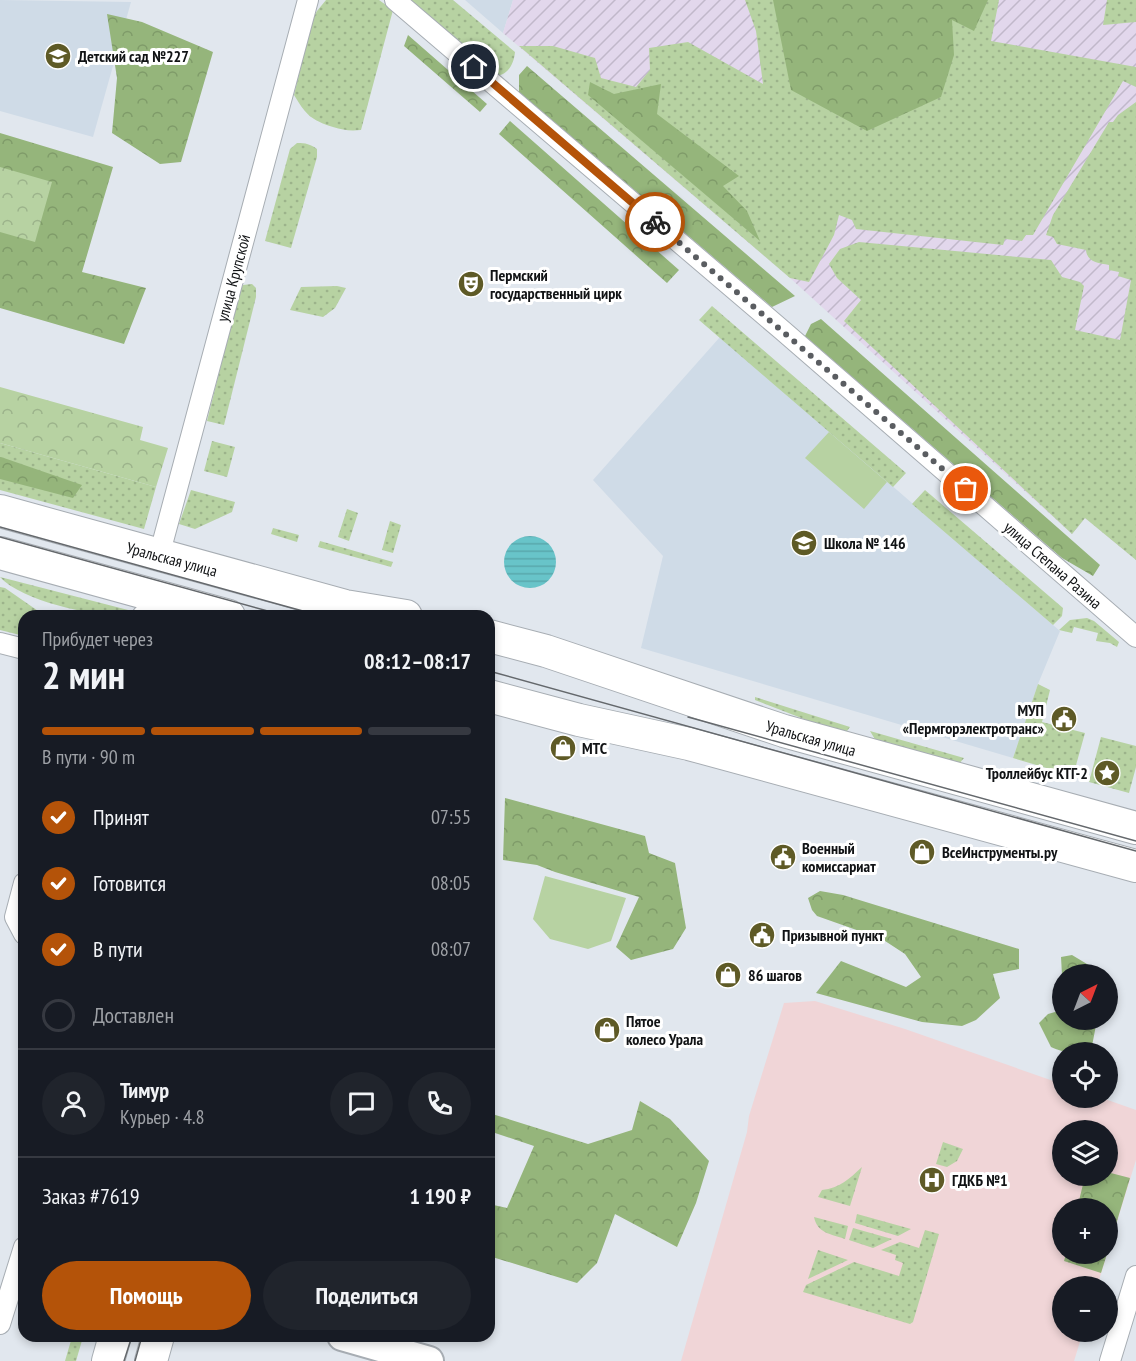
<!DOCTYPE html>
<html lang="ru">
<head>
<meta charset="utf-8">
<style>
  body { margin:0; font-family:"PT Sans Narrow",sans-serif; background:#20242c; color:#f1f3f6; height:100vh; display:flex; flex-direction:column; font-size:22px; white-space:nowrap }
  * { box-sizing:border-box; margin:0 }
  p { font-size:20px; color:#9ea1a6 }
  .icon { flex:none; width:33px; height:33px; fill:none; stroke:currentColor; stroke-width:2; stroke-linecap:round; stroke-linejoin:round }
  .map { position:relative; flex:1; overflow:hidden }
  .drawer { position:absolute; left:18px; top:610px; width:477px; height:732px; display:flex; flex-direction:column; background:#171b24; border-radius:18px; box-shadow:0 3px 9px #0003 }
  .drawer>* { flex:none }
  .needle { width:39px; rotate:42deg }
  .fabs { position:absolute; left:1052px; top:964px; display:grid; gap:12px }
  .fabs a { display:grid; place-items:center; width:66px; height:66px; border-radius:50%; background:#171b24; box-shadow:0 3px 9px #0003; font-size:30px }
  .pin { position:absolute; display:grid; place-items:center; width:51px; height:51px; color:#fff; margin:-26px; border:3px solid #fff; border-radius:50%; box-shadow:0 2px 6px #0007 }
  .courier { position:absolute; display:grid; place-items:center; width:60px; height:60px; margin:-30px; border:4px solid #b45309; border-radius:50%; background:#fff; color:#222; box-shadow:0 2px 8px #0007 }
  .overview em { font-style:normal; font-weight:700 }
  .overview div { display:flex; flex-direction:column-reverse }
  .overview { display:flex; align-items:center; justify-content:space-between; height:102px; padding:0 24px }
  h1 { font-size:39px; font-weight:700; line-height:45px }
  .bar { display:grid; grid-template-columns:repeat(4,1fr); gap:9px 6px; align-content:center; height:72px; padding:0 24px }
  .bar i { height:8px; border-radius:4px; background:#363941 }
  .bar .active { background:#b45309 }
  .bar p { grid-column:span 4 }
  .line { display:flex; align-items:center; gap:15px; padding:0 24px; border-top:2px solid #363941 }
  .line div { flex:1 }
  .round { display:grid; place-items:center; flex:none; width:63px; height:63px; border-radius:32px; background:#20242c }
  ol { padding:0 24px; list-style:none }
  li { display:flex; align-items:center; gap:18px; height:66px }
  li p { margin-inline-start:auto }
  li .icon { padding:6px; border-radius:50%; background:#b45309; color:#fff; stroke-width:4 }
  li:last-child { color:#9ea1a6 }
  li i { width:33px; height:33px; border:3px solid #363941; border-radius:50% }
  .primary-button { display:flex; gap:12px; margin-top:auto; padding:12px 24px }
  .primary-button a { flex:1; height:69px; border-radius:36px; background:#b45309; color:#fff; font-size:24px; font-weight:700; line-height:69px; text-align:center }
  .primary-button a+a { background:#20242c; color:#f1f3f6 }
  .map>svg:first-child { display:block }
</style>
</head>
<body>
<div class="map">
<svg width="1136" height="1361" viewBox="0 0 1136 1361">
  <defs>
    <pattern id="industrial-furrows" width="10" height="10" patternUnits="userSpaceOnUse" patternTransform="scale(1.5)"><rect width="10" height="10" fill="#e2d7ec"/><path d="M-1 1l2-2M0 10L10 0M9 11l2-2" fill="none" stroke="#c1b8ca"/></pattern>
    <pattern id="grass-dots" width="8" height="8" patternUnits="userSpaceOnUse" patternTransform="scale(1.5)"><rect width="8" height="8" fill="#b7d2a2"/><path d="M2 2h.1M6 6h.1" fill="none" stroke="#9cb38b" stroke-width="1.8" stroke-linecap="round"/></pattern>
    <pattern id="forest-crowns" width="20" height="18" patternUnits="userSpaceOnUse" patternTransform="scale(1.5)"><rect width="20" height="18" fill="#95b57b"/><path d="M2 6a3 3 0 1 1 6 0M12 15a3 3 0 1 1 6 0" fill="none" stroke="#7f9b69"/></pattern>
    <pattern id="park-crowns" width="20" height="18" patternUnits="userSpaceOnUse" patternTransform="scale(1.5)"><rect width="20" height="18" fill="#b7d2a2"/><path d="M2 6a3 3 0 1 1 6 0M12 15a3 3 0 1 1 6 0" fill="none" stroke="#9cb38b"/></pattern>
    <pattern id="water-rules" width="6" height="5" patternUnits="userSpaceOnUse" patternTransform="scale(1.5)"><rect width="6" height="5" fill="#68c4c9"/><path d="M0 2.5h6" fill="none" stroke="#59a8ac"/></pattern>
  </defs>
  <rect width="100%" height="100%" fill="#e1e7ee"/>
  <path fill="#cfdbe7" d="M 0,0 L 131,2 L 93,137 L 0,111 Z
    M 465,0 L 513,0 L 503,33 Z
    M 720,337 L 1060,631 L 1038,684 L 1013,758 L 641,648 L 663,556 L 593,480 Z"/>
  <path fill="url(#industrial-furrows)" d="M 513,0 L 1136,0 L 1136,560 L 1085,518 L 1072,534 L 790,278 L 503,33 Z"/>
  <path fill="#f0d5d7" fill-rule="evenodd" d="M 815,1001 L 905,1029 L 1062,1084 L 1062,1098 L 1102,1098 L 1136,1110 L 1136,1160 L 1107,1254 L 1107,1209 L 1062,1209 L 1062,1254 L 1107,1254 L 1097,1287 L 1062,1287 L 1062,1332 L 1083,1332 L 1074,1361 L 681,1361 L 747,1132 L 749,1116 L 784,1003 ZM 1062,1131 L 1107,1131 L 1107,1176 L 1062,1176 Z"/>
  <path fill="url(#grass-dots)" d="M 326,0 L 379,0 L 393,10 L 361,130 C 349,131 343,130 333,127 C 311,120 306,115 294,95 L 312,20 L 317,11 Z
    M 409,0 L 453,0 L 515,52 C 514,63 509,74 497,76 Z
    M 745,0 L 999,0 L 991,41 L 1136,67 L 1136,87 L 1123,81 L 1033,235 L 1026,235 L 1022,241 L 1005,239 L 1003,245 L 856,229 L 852,220 L 839,215 L 834,235 L 809,282 L 790,278 L 519,46 L 553,46 L 595,58 L 601,78 L 636,87 L 650,70 L 649,48 L 688,42 L 763,84 L 756,31 Z
    M 1107,0 L 1136,0 L 1136,22 L 1103,25 Z
    M 1136,102 L 1136,560 L 1085,518 L 1072,534 L 844,321 L 861,300 L 837,278 L 829,264 L 840,249 L 859,242 L 1051,260 L 1062,277 L 1080,282 L 1084,286 L 1075,330 L 1120,340 L 1131,280 L 1118,276 L 1119,272 L 1109,270 L 1109,265 C 1098,263 1087,262 1086,250 L 1057,244 L 1053,237 L 1046,235 L 1053,215 L 1109,122 L 1113,122 L 1118,115 Z
    M 297,143 C 306,143 310,144 317,149 L 317,157 L 291,248 L 265,241 L 290,149 Z
    M 252,284 L 256,288 L 256,297 L 224,425 L 207,421 L 239,293 L 243,285 Z
    M 337,286 L 346,288 L 335,308 L 323,317 L 290,310 L 301,287 Z
    M 712,306 L 906,473 L 893,487 L 699,320 Z
    M 212,441 L 235,447 L 227,477 L 204,471 Z
    M 0,443 L 156,487 L 144,529 L 0,490 Z
    M 191,490 L 235,502 L 232,512 L 195,529 L 179,524 Z
    M 925,490 L 1063,608 L 1062,616 L 1053,625 L 912,504 Z
    M 347,509 L 358,513 L 349,541 L 338,537 Z
    M 390,521 L 401,525 L 393,553 L 382,550 Z
    M 273,528 L 299,535 L 297,542 L 271,534 Z
    M 320,541 L 393,562 L 391,567 L 318,547 Z
    M 0,577 L 132,611 L 130,616 C 96,617 23,602 0,577 Z
    M 0,587 L 5,588 L 41,613 L 59,616 L 24,616 L 24,636 L 0,630 Z
    M 1087,618 L 1094,621 L 1119,642 L 1117,647 L 1110,643 L 1096,641 L 1098,633 L 1074,627 L 1072,633 L 1059,630 L 1070,620 Z
    M 1038,684 L 1050,690 L 1042,722 L 1085,733 L 1073,776 L 1013,758 Z
    M 755,697 L 850,727 L 847,731 L 843,731 L 809,721 L 755,700 Z
    M 870,731 L 964,758 L 958,765 L 876,741 Z
    M 1101,737 L 1136,746 L 1136,767 L 1129,793 L 1089,782 Z
    M 943,1142 L 963,1149 L 957,1161 L 947,1167 L 936,1164 Z
    M 862,1167 L 850,1206 L 818,1197 L 822,1190 C 840,1188 849,1179 862,1167 Z
    M 857,1214 L 911,1229 L 898,1236 L 855,1223 Z
    M 814,1217 L 848,1226 L 845,1239 C 831,1234 817,1233 814,1217 Z
    M 853,1228 L 892,1239 L 873,1248 L 849,1240 Z
    M 925,1230 L 939,1234 L 913,1322 L 910,1324 L 803,1292 L 806,1285 L 854,1262 L 899,1276 L 903,1263 L 895,1260 L 896,1255 L 881,1250 L 900,1242 L 919,1248 Z
    M 818,1250 L 848,1260 L 808,1279 Z
    M 72,1337 L 83,1337 L 76,1361 L 65,1361 Z"/>
  <path fill="url(#forest-crowns)" d="M 773,0 L 988,0 L 974,31 L 952,20 L 954,55 L 941,97 L 867,131 L 791,90 Z
    M 107,14 L 142,22 L 213,52 L 181,162 L 160,164 L 112,133 L 117,78 Z
    M 408,35 L 487,104 L 480,112 L 404,46 Z
    M 527,66 L 795,296 L 772,307 L 519,92 L 519,75 Z
    M 590,82 L 614,94 L 661,84 L 657,114 L 739,176 L 723,186 L 747,211 L 760,241 L 588,95 Z
    M 510,121 L 679,270 L 667,283 L 499,134 Z
    M 0,133 L 113,167 L 82,272 L 146,288 L 124,344 L 0,308 Z
    M 821,319 L 1100,565 L 1093,576 L 1062,558 L 805,336 L 811,324 Z
    M 0,457 L 1,457 L 82,485 L 73,498 L 0,479 Z
    M 505,798 L 645,836 L 649,853 L 675,863 L 686,928 L 673,949 L 631,960 L 616,947 L 639,897 L 555,872 L 537,865 L 503,860 Z
    M 820,891 L 843,895 L 1019,949 L 1019,969 L 993,974 L 1000,998 L 976,1020 L 962,1026 L 922,1022 L 816,993 L 841,961 L 906,987 L 921,977 L 905,954 L 882,939 L 817,916 L 812,910 L 808,898 Z
    M 1072,955 L 1097,970 L 1098,975 L 1062,975 L 1061,957 Z
    M 1062,1010 L 1062,1020 L 1097,1020 L 1092,1046 C 1074,1052 1069,1055 1051,1047 L 1039,1023 L 1048,1014 Z
    M 640,1101 L 670,1119 L 709,1161 L 696,1203 L 677,1247 L 615,1214 L 597,1263 L 577,1283 L 489,1256 L 489,1204 L 507,1208 L 534,1146 L 489,1131 L 489,1113 L 588,1144 L 632,1130 Z
    M 1107,1172 L 1130,1178 L 1107,1254 L 1107,1209 L 1077,1209 L 1085,1176 L 1107,1176 Z
    M 1066,1254 L 1107,1254 L 1101,1273 L 1064,1261 Z"/>
  <path fill="url(#park-crowns)" d="M 0,167 L 52,182 L 35,242 L 0,232 Z
    M 0,387 L 143,427 L 140,440 L 168,448 L 156,487 L 0,443 Z"/>
  <path fill="#b7d2a2" d="M 829,432 L 887,482 L 864,509 L 805,458 Z
    M 545,876 L 626,898 L 611,941 L 588,949 L 550,939 L 533,919 Z"/>
  <path fill="url(#water-rules)" d="M504 562a26 26 0 1 1 52 0a26 26 0 1 1-52 0Z"/>
  <g fill="none" stroke-linecap="round" stroke-linejoin="round">
    <defs>
      <path id="street" d="M 395,0 L 782,330 L 1136,637
        M 159,556 L 308,0
        M 142,616 L 162,597
        M 0,643 L 24,649
        M 24,883 L 15,917 L 24,934
        M 0,1324 L 24,1247
        M 1110,1361 L 1136,1276"/>
      <path id="secondary" d="M 342,1336 L 429,1361"/>
      <path id="primary" d="M 0,511 L 345,606 L 406,616
        M 0,553 L 229,616
        M 489,636 L 546,651 L 784,731 L 1136,828
        M 489,696 L 579,720 L 689,744 L 1136,866
        M 108,1361 L 115,1336
        M 151,1361 L 158,1336"/>
    </defs>
    <use href="#street" stroke="#a7adb3" stroke-width="22"/>
    <use href="#secondary" stroke="#a7adb3" stroke-width="32"/>
    <use href="#primary" stroke="#a7adb3" stroke-width="34"/>
    <use href="#street" stroke="#fff" stroke-width="20"/>
    <use href="#secondary" stroke="#fff" stroke-width="28"/>
    <use href="#primary" stroke="#fff" stroke-width="32"/>
    <path stroke="#64686c" stroke-width="1.5" d="M 0,527 L 321,616
      M 0,537 L 286,616
      M 489,671 L 1136,851
      M 688,717 L 1136,841
      M 124,1361 L 132,1336
      M 135,1361 L 142,1336"/>
  </g>
  <g fill="none" stroke-linecap="round" stroke-linejoin="round">
    <path stroke="#5a5d61" stroke-width="6" stroke-dasharray="0 10.8" d="M 655,222 L 966,489"/>
    <path stroke="#b45309" stroke-width="8" d="M 474,67 L 655,222"/>
  </g>
  <defs>
    <symbol id="school-disc" viewBox="-11 -11 22 22"><circle r="9.5" fill="#5e5a26" stroke="#fff"/><path d="M0-5L7-2L0 1L-7-2ZM-4 1L0 2.5L4 1V4Q0 6-4 4Z" fill="#fff"/></symbol>
    <symbol id="theatre-disc" viewBox="-11 -11 22 22"><circle r="9.5" fill="#5e5a26" stroke="#fff"/><path d="M-5-5.5Q0-4 5-5.5V0Q5 5 0 6Q-5 5-5 0ZM-3.3-2.5H-1v1.5H-3.3ZM1-2.5H3.3v1.5H1ZM-2.8 1Q0 5.5 2.8 1Z" fill="#fff"/></symbol>
    <symbol id="civic-disc" viewBox="-11 -11 22 22"><circle r="9.5" fill="#5e5a26" stroke="#fff"/><path d="M-.6-6.5H3V-4.5H.6V-3L4-1V1h2V6H-6V1h2V-1L-.6-3ZM-1.2 2.5V6h2.4V2.5Z" fill="#fff"/></symbol>
    <symbol id="shop-disc" viewBox="-11 -11 22 22"><circle r="9.5" fill="#5e5a26" stroke="#fff"/><path d="M-5-2.5h2.3a2.7 3.5 0 0 1 5.4 0H5L5.5 6h-11ZM-1.5-2.5h3a1.5 2.3 0 0 0-3 0Z" fill="#fff"/></symbol>
    <symbol id="sight-disc" viewBox="-11 -11 22 22"><circle r="9.5" fill="#5e5a26" stroke="#fff"/><path d="M0-6L1.8-2.2L6-1.7L2.9 1.2L3.7 5.4L0 3.3L-3.7 5.4L-2.9 1.2L-6-1.7L-1.8-2.2Z" fill="#fff"/></symbol>
    <symbol id="hospital-disc" viewBox="-11 -11 22 22"><circle r="9.5" fill="#5e5a26" stroke="#fff"/><path d="M-5-5h3v3.5h4V-5h3V5h-3V1.5h-4V5h-3Z" fill="#fff"/></symbol>
  </defs>
  <g fill-rule="evenodd">
    <use href="#school-disc" x="43" y="41" width="30" height="30"/>
    <use href="#theatre-disc" x="456" y="269" width="30" height="30"/>
    <use href="#school-disc" x="789" y="528" width="30" height="30"/>
    <use href="#civic-disc" x="1049" y="704" width="30" height="30"/>
    <use href="#shop-disc" x="548" y="733" width="30" height="30"/>
    <use href="#sight-disc" x="1092" y="758" width="30" height="30"/>
    <use href="#shop-disc" x="907" y="837" width="30" height="30"/>
    <use href="#civic-disc" x="768" y="842" width="30" height="30"/>
    <use href="#civic-disc" x="747" y="920" width="30" height="30"/>
    <use href="#shop-disc" x="713" y="960" width="30" height="30"/>
    <use href="#shop-disc" x="592" y="1015" width="30" height="30"/>
    <use href="#hospital-disc" x="917" y="1165" width="30" height="30"/>
  </g>
  <g text-anchor="middle" stroke-width="6" stroke-linejoin="round" paint-order="stroke">
    <g font-size="16" font-weight="bold" fill="#111315" stroke="#fff" text-anchor="start">
      <text x="78" y="62">Детский сад №227</text>
      <text x="490" y="281">Пермский<tspan x="490" dy="18">государственный цирк</tspan></text>
      <text x="824" y="549">Школа № 146</text>
      <text x="1044" y="716" text-anchor="end">МУП<tspan x="1044" dy="18">«Пермгорэлектротранс»</tspan></text>
      <text x="582" y="754">МТС</text>
      <text x="1088" y="779" text-anchor="end">Троллейбус КТГ-2</text>
      <text x="802" y="854">Военный<tspan x="802" dy="18">комиссариат</tspan></text>
      <text x="942" y="858">ВсеИнструменты.ру</text>
      <text x="782" y="941">Призывной пункт</text>
      <text x="748" y="981">86 шагов</text>
      <text x="626" y="1027">Пятое<tspan x="626" dy="18">колесо Урала</tspan></text>
      <text x="952" y="1186">ГДКБ №1</text>
    </g>
    <g font-size="16" fill="#111315" stroke="#fff">
      <text transform="translate(233 278) rotate(-75)" y="6">улица Крупской</text>
      <text transform="translate(172 559) rotate(15)" y="6">Уральская улица</text>
      <text transform="translate(1053 565) rotate(41)" y="6">улица Степана Разина</text>
      <text transform="translate(811 738) rotate(16)" y="6">Уральская улица</text>
    </g>
  </g>
</svg>
<div class="fabs">
<a><svg class="needle" viewBox="-14 -14 28 28"><path d="M0-13l5 13h-10z" fill="#e53935"/><path d="M0 13l5-13h-10z" fill="#9ea1a6"/></svg></a>
<a><svg class="icon" aria-label="locate" viewBox="0 0 24 24"><circle cx="12" cy="12" r="6"/><path d="M12 2v4M12 18v4M2 12h4M18 12h4"/></svg></a>
<a><svg class="icon" aria-label="layers" viewBox="0 0 24 24"><path d="M12 4l9 5-9 5-9-5zM3 14l9 5 9-5"/></svg></a>
<a>+</a>
<a>−</a>
</div>
<div class="pin" style="left:966px;top:489px;background:#ea580c"><svg class="icon" aria-label="bag" viewBox="0 0 24 24"><path d="M5 8h14l-1 12H6zM9 8a3 3 0 0 1 6 0"/></svg></div>
<div class="pin" style="left:474px;top:67px;background:#1f2937"><svg class="icon" aria-label="home" viewBox="0 0 24 24"><path d="M3 11l9-7 9 7M6 9v11h12V9"/></svg></div>
<div class="courier" style="left:655px;top:222px"><svg class="icon" aria-label="bike" viewBox="0 0 24 24"><circle cx="6" cy="16" r="4"/><circle cx="18" cy="16" r="4"/><path d="M6 16l4-8h5l3 8M10 8l3 8H6M13 5h3"/></svg></div>
<section class="drawer">
<div class="overview"><div><h1>2 мин</h1><p>Прибудет через</p></div><em>08:12–08:17</em></div>
<div class="bar"><i class="active"></i><i class="active"></i><i class="active"></i><i></i><p>В пути · 90 m</p></div>
<ol>
<li><svg class="icon" aria-label="check" viewBox="0 0 24 24"><path d="M5 12l5 5 9-10"/></svg>Принят<p>07:55</p></li>
<li><svg class="icon" aria-label="check" viewBox="0 0 24 24"><path d="M5 12l5 5 9-10"/></svg>Готовится<p>08:05</p></li>
<li><svg class="icon" aria-label="check" viewBox="0 0 24 24"><path d="M5 12l5 5 9-10"/></svg>В пути<p>08:07</p></li>
<li><i></i>Доставлен</li>
</ol>
<div class="line" style="height:108px"><a class="round"><svg class="icon" aria-label="person" viewBox="0 0 24 24"><circle cx="12" cy="8" r="4"/><path d="M4 21q1-7 8-7t8 7"/></svg></a><div><b>Тимур</b><p>Курьер · 4.8</p></div><a class="round"><svg class="icon" aria-label="chat" viewBox="0 0 24 24"><path d="M4 5h16v11H9l-5 4z"/></svg></a><a class="round"><svg class="icon" aria-label="phone" viewBox="0 0 24 24"><path d="M5 4h4l2 5-3 2q2 4 5 5l2-3 5 2v4C11 20 4 13 5 4z"/></svg></a></div>
<div class="line" style="height:78px"><div>Заказ #7619</div><b>1 190 ₽</b></div>
<div class="primary-button"><a>Помощь</a><a>Поделиться</a></div>
</section>
</div>
</body>
</html>
